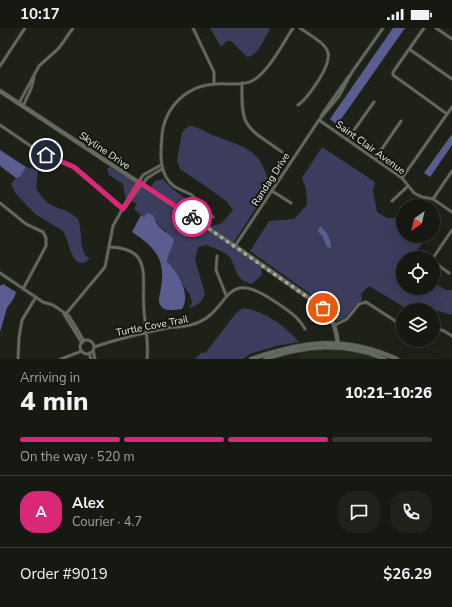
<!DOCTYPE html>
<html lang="en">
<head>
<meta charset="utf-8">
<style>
  body { margin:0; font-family:"Nunito Sans",sans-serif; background:#1f221b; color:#f1f3f6; height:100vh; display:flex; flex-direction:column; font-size:15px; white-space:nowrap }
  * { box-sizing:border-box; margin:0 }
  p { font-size:13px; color:#9ea09f }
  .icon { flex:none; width:22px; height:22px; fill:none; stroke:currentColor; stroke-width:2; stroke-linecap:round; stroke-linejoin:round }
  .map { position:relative; height:331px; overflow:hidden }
  .panel { display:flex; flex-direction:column; background:#161912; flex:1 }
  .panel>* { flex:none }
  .needle { width:26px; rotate:214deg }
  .controls { position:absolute; left:396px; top:171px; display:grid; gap:8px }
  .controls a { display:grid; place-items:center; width:44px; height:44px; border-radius:50%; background:#161912; box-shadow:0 4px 16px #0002,0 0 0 1px #353832; font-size:20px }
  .pin { position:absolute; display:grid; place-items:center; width:34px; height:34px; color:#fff; margin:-17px; border:2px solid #fff; border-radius:50%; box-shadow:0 1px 4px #0007 }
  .courier { position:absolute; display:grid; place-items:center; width:40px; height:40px; margin:-20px; border:3px solid #db2777; border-radius:50%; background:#fff; color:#222; box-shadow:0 1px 5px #0007 }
  .overview em { font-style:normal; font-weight:800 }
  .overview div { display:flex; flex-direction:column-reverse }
  .overview { display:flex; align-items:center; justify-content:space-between; height:68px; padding:0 20px }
  h1 { font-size:26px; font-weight:800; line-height:30px }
  .bar { display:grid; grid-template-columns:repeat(4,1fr); gap:6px 4px; align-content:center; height:48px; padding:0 20px }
  .bar i { height:5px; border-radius:3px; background:#353832 }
  .bar .active { background:#db2777 }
  .bar p { grid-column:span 4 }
  .line { display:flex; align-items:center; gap:10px; padding:0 20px; border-top:1px solid #353832 }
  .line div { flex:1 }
  .round { display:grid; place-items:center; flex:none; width:42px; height:42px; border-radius:16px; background:#1f221b }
  .status { display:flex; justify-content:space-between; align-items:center; height:28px; padding:0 20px; background:#161912; direction:ltr }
  .status svg { height:11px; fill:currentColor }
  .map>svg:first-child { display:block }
</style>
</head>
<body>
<div class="status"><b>10:17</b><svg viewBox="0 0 49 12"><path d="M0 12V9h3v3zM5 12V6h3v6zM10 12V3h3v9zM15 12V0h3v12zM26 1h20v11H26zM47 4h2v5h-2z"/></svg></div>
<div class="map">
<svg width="452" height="331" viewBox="0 0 452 331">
  <rect width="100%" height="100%" fill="#1d2118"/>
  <path fill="#23291a" d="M 332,320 L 366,326 L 382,331 L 300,331 L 299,323 Z"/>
  <path fill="#3c3d5c" d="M 210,0 L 269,0 L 270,1 C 265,9 258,28 247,29 L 231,13 L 227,13 L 221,19 Z
    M 189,98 C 199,98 206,105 215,108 C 248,120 261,122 270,159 L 233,215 L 150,160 L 155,153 L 163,151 C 173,164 187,170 199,181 C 206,187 207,194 212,198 L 221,196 L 233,182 L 227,174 L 207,159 L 180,141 L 177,133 L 182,104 Z
    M 322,119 L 375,154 L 373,163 L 377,184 L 387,190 L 399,190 L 403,186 L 403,208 L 428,208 L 417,222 L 414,230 L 403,230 L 403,260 L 433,260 L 433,254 L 446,262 L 452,262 L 452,287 L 431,281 L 409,282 L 369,258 L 361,266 L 362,272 C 352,278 350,290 337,293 L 323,275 L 250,223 L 269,193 L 294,191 L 307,177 L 306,160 L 302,150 Z
    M 26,139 L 38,142 L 36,160 C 51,186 61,175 78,191 C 83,202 78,225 90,231 C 71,246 70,213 63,203 L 35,186 L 16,166 L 11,156 L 16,150 L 20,149 Z
    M 110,139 L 149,162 L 261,238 L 262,247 L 252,256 C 234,251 238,244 231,231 C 227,224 214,220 206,217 L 198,219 L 195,232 L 205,266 L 201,274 L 189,281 L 192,275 L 190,267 L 167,234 L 167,230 L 172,215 L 165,202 L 158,198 L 157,193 L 144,189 L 134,181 L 137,176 L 125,169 L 123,156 L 109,147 L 107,141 Z
    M 243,280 C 265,283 285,298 299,314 L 276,318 L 250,326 L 243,331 L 195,331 L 201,325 L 206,324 L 236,285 Z"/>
  <path fill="#5b5c90" d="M 393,0 L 405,0 L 337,97 L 330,91 Z
    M 452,106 L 452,117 L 430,149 L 424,145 Z
    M 0,122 L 26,139 L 20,149 L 16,150 L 0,138 Z
    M 147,185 L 153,187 L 158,198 L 173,210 C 175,217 167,226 167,234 C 179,245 191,267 182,281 C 175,282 165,284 161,278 C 157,273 160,266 161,260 C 166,231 155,219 132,204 L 141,187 L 144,189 Z
    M 320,198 C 326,202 332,213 331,220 L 327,219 L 323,209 L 318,203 Z
    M 3,256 L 16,264 L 14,270 L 7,280 L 0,304 L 0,258 Z"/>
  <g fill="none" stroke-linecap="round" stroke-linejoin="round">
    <defs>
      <path id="street" d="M 193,0 L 214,44 L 214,56
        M 424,0 L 393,44 L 393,47 L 447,86
        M 436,0 L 452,11
        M 409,21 L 452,51
        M 0,38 L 25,0
        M 352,44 L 383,0
        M 242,55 C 241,102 246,98 282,124
        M 19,75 L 39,38 L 59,20 L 73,0
        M 298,77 C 307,71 312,62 318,53 C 339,21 326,18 300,0
        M 23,78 L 31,61 L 34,49
        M 321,88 L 349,48
        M 319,92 L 402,150 L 414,165 L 422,169 L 433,171 L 452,184
        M 0,97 L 38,123 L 74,139 L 123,181
        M 347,112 L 374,74
        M 375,131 L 401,93
        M 402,150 L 452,79
        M 272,163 L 291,175
        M 433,171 L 452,143
        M 392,173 L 407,159
        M 0,175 L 26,196 L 43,204 L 46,210 L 46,218 L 23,261
        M 126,178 L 147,150 L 162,141
        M 213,189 C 210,186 193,167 190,166 C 180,161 172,160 166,149 C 159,136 161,121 162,107 C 165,78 188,57 216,56 C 228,55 242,58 252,53 C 268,45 283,15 293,0
        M 235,218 L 319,92 L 339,68 L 352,44
        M 109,219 C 154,220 141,250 144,282 C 145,299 149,314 147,331
        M 217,228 L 216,242 L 226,267
        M 0,245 L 43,274 L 53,277 L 69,288 L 84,313
        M 449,245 L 435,235 L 433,230 L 452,202
        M 64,286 L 82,315
        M 65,287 L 105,239 L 113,198 L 129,169 L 143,147 L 161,137
        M 335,297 L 347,291 L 359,276 L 366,274 L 403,298
        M 433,299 L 444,303 L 452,308
        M80 319a7 7 0 1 1 14 0a7 7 0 1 1-14 0Z
        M 94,319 C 118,311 142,305 167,300 C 176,299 186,299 194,296 C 232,284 221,237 274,273 C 286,281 298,288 305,301
        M 93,322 L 95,331
        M 89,325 L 91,331
        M 18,331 L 19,309 L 22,292 L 36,269
        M 61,331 L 82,323"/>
      <path id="secondary" d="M 0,63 L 235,218 L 319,277 C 333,288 337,302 338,319
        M 251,331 C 304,313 344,307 397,331
        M 265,331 C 306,317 345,314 385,331"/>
    </defs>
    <use href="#street" stroke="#393c36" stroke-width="4"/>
    <use href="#secondary" stroke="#393c36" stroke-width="5.5"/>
    <use href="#street" stroke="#656a5f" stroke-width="2.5"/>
    <use href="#secondary" stroke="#656a5f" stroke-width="4"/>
  </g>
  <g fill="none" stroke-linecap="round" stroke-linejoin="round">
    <path stroke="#a4a7a0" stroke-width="4" stroke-dasharray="0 7.2" d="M 192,189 L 323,280"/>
    <path stroke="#db2777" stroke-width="5" d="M 46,127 L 74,139 L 123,181 L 139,154 L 192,189"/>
  </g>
  <g text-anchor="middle" stroke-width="4" stroke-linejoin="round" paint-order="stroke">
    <g font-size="10" fill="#ecefe9" stroke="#14170f">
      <text transform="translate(371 119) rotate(36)" y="4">Saint Clair Avenue</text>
      <text transform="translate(105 122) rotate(34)" y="4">Skyline Drive</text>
      <text transform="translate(270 151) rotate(-57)" y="4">Randag Drive</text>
      <text transform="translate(152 297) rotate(-11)" y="4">Turtle Cove Trail</text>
    </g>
  </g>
</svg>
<div class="controls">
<a><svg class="needle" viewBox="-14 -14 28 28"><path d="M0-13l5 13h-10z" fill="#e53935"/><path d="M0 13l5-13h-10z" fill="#9ea09f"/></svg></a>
<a><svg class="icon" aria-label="locate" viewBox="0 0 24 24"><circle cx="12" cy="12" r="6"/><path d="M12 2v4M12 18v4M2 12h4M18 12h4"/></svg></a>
<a><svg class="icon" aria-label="layers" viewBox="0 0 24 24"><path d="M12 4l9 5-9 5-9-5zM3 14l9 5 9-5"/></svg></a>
</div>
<div class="pin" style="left:323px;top:280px;background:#ea580c"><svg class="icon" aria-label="bag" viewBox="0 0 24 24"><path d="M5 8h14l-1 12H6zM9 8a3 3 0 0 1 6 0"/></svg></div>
<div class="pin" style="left:46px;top:127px;background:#1f2937"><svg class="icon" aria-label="home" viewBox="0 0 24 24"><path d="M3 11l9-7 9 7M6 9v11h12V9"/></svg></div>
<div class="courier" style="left:192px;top:189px"><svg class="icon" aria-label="bike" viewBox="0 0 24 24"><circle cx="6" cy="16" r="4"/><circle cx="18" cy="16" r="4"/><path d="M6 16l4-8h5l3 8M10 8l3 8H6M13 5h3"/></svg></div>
</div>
<section class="panel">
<div class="overview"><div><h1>4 min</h1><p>Arriving in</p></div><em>10:21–10:26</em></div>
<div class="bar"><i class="active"></i><i class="active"></i><i class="active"></i><i></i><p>On the way · 520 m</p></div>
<div class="line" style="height:72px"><b class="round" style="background:#db2777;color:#fff">A</b><div><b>Alex</b><p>Courier · 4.7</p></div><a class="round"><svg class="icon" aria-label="chat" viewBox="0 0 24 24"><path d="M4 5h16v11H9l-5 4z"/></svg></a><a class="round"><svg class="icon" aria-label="phone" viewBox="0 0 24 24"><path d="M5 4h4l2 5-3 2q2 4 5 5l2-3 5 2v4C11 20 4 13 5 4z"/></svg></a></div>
<div class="line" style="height:52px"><div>Order #9019</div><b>$26.29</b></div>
</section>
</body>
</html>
